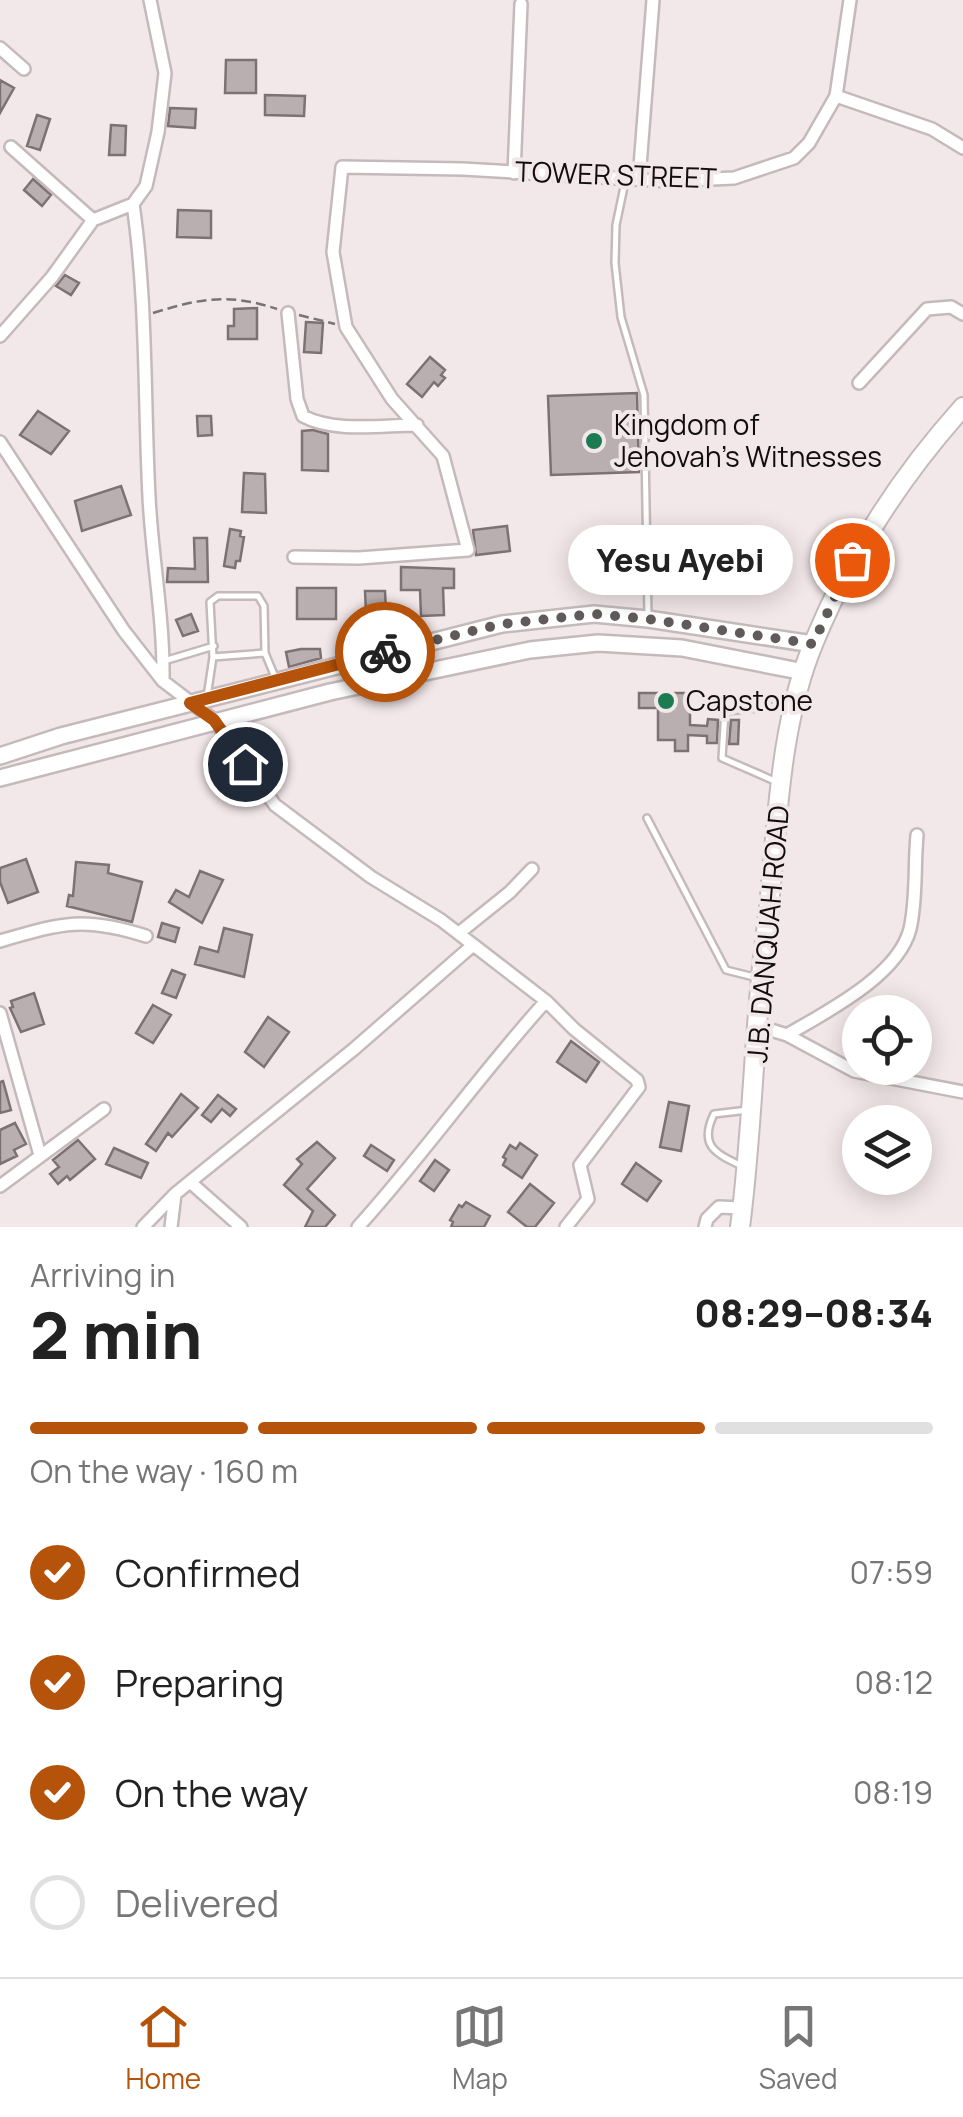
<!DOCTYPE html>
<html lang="en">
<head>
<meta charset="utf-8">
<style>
  body { margin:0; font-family:Manrope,sans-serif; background:#f6f6f6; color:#222; height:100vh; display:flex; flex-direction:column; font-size:38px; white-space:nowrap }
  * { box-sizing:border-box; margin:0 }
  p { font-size:32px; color:#767676 }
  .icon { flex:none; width:55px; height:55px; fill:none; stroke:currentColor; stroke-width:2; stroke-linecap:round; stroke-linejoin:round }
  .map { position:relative; height:1227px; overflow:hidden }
  .sheet { display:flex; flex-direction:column; background:#fff; flex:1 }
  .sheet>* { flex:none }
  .controls { position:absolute; left:842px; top:995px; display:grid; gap:20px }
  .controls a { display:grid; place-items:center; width:90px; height:90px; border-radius:50%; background:#fff; box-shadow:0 5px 25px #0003; font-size:50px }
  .pin { position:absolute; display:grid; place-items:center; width:85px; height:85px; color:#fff; margin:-42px; border:5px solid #fff; border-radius:50%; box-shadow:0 2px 10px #0007 }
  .courier { position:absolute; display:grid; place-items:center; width:100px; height:100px; margin:-50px; border:8px solid #b45309; border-radius:50%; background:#fff; color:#222; box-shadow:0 2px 12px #0007 }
  .bubble { position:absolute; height:70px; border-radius:35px; background:#fff; box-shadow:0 5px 25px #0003; font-size:32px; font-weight:800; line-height:70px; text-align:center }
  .headline em { font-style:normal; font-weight:800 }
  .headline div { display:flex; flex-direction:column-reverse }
  .headline { display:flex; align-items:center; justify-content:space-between; height:170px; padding:0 30px }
  h1 { font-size:65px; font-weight:800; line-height:75px }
  .bar { display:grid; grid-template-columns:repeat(4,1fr); gap:15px 10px; align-content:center; height:120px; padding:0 30px }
  .bar i { height:12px; border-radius:8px; background:#e0e0e0 }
  .bar .active { background:#b45309 }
  .bar p { grid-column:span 4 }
  ol { padding:0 30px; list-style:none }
  li { display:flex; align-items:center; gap:30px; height:110px }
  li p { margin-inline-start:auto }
  li .icon { padding:10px; border-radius:50%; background:#b45309; color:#fff; stroke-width:4 }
  li:last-child { color:#767676 }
  li i { width:55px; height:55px; border:5px solid #e0e0e0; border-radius:50% }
  .tab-bar { display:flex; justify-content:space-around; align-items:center; height:140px; border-top:2px solid #e0e0e0; background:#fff; font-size:28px; color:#767676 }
  .tab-bar a { display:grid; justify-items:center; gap:5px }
  .tab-bar .active { color:#b45309 }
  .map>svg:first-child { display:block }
</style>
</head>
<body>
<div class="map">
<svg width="963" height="1227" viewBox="0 0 963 1227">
  <rect width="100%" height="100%" fill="#f3e8e9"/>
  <path fill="#baafb0" stroke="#7d7273" stroke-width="2.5" d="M 226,60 L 256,60 L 256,93 L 225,93 Z
    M 0,80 L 14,88 L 0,113 Z
    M 265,95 L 305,96 L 304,116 L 265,115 Z
    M 170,108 L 196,109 L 195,128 L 168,126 Z
    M 37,115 L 50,119 L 40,150 L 27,146 Z
    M 111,125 L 126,126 L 125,155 L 109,155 Z
    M 33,179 L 51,195 L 42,206 L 24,190 Z
    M 178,210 L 211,211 L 211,238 L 177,237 Z
    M 65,275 L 79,283 L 71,295 L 56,286 Z
    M 257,308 L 257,339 L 228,339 L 228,326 L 234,326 L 234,309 Z
    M 306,322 L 323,323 L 321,353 L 304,352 Z
    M 430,357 L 445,370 L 441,375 L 445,378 L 438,386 L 434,382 L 422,397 L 407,384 Z
    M 637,393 L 639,472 L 551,475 L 548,396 Z
    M 38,411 L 69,431 L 51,454 L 20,435 Z
    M 197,416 L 211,416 L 212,435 L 198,436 Z
    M 313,430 L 328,434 L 328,471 L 302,470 L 302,431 Z
    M 244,473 L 265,474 L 266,513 L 242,512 Z
    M 121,486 L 131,515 L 82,531 L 75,501 Z
    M 507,526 L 510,551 L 476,555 L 473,530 Z
    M 230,529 L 241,531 L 240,536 L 244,537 L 240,561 L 236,561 L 235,568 L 224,566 Z
    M 194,538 L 207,538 L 208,582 L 167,582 L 168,568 L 195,569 Z
    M 401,567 L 454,569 L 454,588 L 443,588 L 444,615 L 421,616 L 420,590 L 401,590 Z
    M 297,588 L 336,588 L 336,619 L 297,619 Z
    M 365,591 L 385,591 L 386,611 L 366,612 Z
    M 191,614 L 198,631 L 183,636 L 176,620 Z
    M 301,649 L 320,649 L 321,658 L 289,667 L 286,652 Z
    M 639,693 L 690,693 L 690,725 L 707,726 L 708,719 L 718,720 L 717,743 L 707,743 L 707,736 L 688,735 L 688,751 L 675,751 L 675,740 L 658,740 L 658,708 L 639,708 Z
    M 731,720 L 739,720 L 738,744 L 729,744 Z
    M 26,859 L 38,892 L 8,903 L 0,882 L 0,868 Z
    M 76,862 L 109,865 L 108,873 L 142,882 L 132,922 L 67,906 L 69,895 L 73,896 Z
    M 200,871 L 223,880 L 202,923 L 169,902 L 176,890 L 189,897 Z
    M 162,923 L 179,928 L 175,942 L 158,937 Z
    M 224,928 L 252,935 L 244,977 L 195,964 L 200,947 L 218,952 Z
    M 172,970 L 185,975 L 176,998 L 162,993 Z
    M 34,993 L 44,1024 L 21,1032 L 10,1008 L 13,1007 L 11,1001 Z
    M 153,1005 L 171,1015 L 153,1043 L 136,1033 Z
    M 268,1017 L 289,1032 L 264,1067 L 245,1052 Z
    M 571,1041 L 599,1062 L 586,1082 L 557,1062 Z
    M 3,1081 L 11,1110 L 0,1113 L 0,1082 Z
    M 181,1094 L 198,1108 L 172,1137 L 168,1133 L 156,1151 L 146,1144 Z
    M 218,1095 L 236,1109 L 230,1116 L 222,1109 L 211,1122 L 202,1115 Z
    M 669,1102 L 689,1106 L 681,1151 L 660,1147 Z
    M 15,1123 L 26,1144 L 14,1150 L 17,1156 L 0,1164 L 0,1130 Z
    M 78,1140 L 95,1159 L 70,1180 L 67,1176 L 58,1184 L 50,1174 L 59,1167 L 53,1160 Z
    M 317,1142 L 335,1158 L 307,1189 L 335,1215 L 325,1227 L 305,1227 L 313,1211 L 284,1185 L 302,1164 L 297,1159 Z
    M 520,1143 L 537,1155 L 522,1178 L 503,1165 L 506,1159 L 503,1157 L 510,1145 L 516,1149 Z
    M 371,1145 L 394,1160 L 387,1171 L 364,1156 Z
    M 114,1148 L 148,1163 L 141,1178 L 106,1164 Z
    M 435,1160 L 449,1170 L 434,1191 L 420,1181 Z
    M 636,1163 L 661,1181 L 647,1201 L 622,1184 Z
    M 530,1184 L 554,1203 L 535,1227 L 527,1227 L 508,1212 Z
    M 466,1202 L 490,1216 L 484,1227 L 451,1227 L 453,1222 L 450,1220 L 459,1205 L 462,1207 Z"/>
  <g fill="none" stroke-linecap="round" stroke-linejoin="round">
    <defs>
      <path id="service" d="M 625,182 L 616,225 L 615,263 L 621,317 L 644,395 L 648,616
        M 265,653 L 275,677
        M 164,661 L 214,646
        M 207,697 L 213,657 L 210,602 L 218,596 L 258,596 L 264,606 L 265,653 L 213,657
        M 777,782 L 722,758 L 725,711 L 791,705
        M 647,818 L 726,970 L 758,978
        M 744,1167 C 717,1154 698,1147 714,1114 L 748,1110"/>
      <path id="minor" d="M 0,48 L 24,69
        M 836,96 L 932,129 L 963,148
        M 11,147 L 93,220
        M 514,173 L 521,4
        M 639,179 L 653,0
        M 133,204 L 146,186 L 158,132 L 165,73 L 150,0
        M 288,313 L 297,399 L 303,416 C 334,433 383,425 417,425
        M 0,336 L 52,277 L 93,220 L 133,204 C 147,301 144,399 149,497 C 152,558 164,619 163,681
        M 859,383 L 927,309 L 951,307 L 963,314
        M 0,442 L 124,631 L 163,681 L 214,720 L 275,805 L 371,877 L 441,920 L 546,1001 C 480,1074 424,1154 358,1227
        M 294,557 L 359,558 L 468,550 L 443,456 L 392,399 L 346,327 L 333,252 L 342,167 L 463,169 L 667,181 L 734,178 L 794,158 L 809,143 L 836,96 L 850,0
        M 459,933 L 510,892 L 532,869
        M 0,941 C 62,923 83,916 146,936
        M 546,1001 L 574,1029 L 637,1080 L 639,1087 L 580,1165 L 588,1199 L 566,1227
        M 0,1013 L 40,1155
        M 758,1026 L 787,1035 L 854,1071 L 963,1092
        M 787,1035 C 826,1012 898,976 910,929 C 917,899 914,866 917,835
        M 190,1182 L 241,1227
        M 0,1186 L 104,1109
        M 143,1227 L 175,1194 L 354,1049 L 473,945
        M 171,1227 L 175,1194
        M 705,1227 L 707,1219 L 719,1207 L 742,1208"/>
      <path id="secondary" d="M 0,756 L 61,736 L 502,624 L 594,614 L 648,619 L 813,644
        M 0,778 L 330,692 L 530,650 L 598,643 L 682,648 L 804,672"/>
      <path id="trunk" d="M 740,1227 C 751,1144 753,1061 761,978 C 763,950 768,923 770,895 C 778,811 781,721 814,642 C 850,555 900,477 963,407"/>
    </defs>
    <use href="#service" stroke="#c5babb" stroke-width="10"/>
    <use href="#minor" stroke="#c5babb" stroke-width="16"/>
    <use href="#secondary" stroke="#c5babb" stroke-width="20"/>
    <use href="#trunk" stroke="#c5babb" stroke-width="22"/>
    <path stroke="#7a7374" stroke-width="2.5" stroke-dasharray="10 5" stroke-linecap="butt" d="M 153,313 C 202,298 228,293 277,309
      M 299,315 L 335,324"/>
    <use href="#service" stroke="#fff" stroke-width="5"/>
    <use href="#minor" stroke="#fff" stroke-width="11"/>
    <use href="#secondary" stroke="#fff" stroke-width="15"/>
    <use href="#trunk" stroke="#fff" stroke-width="18"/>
  </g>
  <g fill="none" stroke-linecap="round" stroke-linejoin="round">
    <path stroke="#615a5b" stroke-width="10" stroke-dasharray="0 18" d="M 385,652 L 502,624 L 594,614 L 648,619 L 813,644 L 852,560"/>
    <path stroke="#b45309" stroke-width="12" d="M 245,764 L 214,720 L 190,703 L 385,652"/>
  </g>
  <g fill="#1c7b51" stroke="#f3e8e9" stroke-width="4">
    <circle cx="594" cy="441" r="10"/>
    <circle cx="666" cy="701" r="10"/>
  </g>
  <g text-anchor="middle" stroke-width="8" stroke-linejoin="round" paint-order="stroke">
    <g font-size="28" fill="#120e0f" stroke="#f3e8e9">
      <text transform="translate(616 175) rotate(2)" y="10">TOWER STREET</text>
      <text transform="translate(768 934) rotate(-85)" y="10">J.B. DANQUAH ROAD</text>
    </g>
    <g font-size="28" fill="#120e0f" stroke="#f3e8e9" text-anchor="start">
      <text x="614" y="435">Kingdom of<tspan x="614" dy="32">Jehovah's Witnesses</tspan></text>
      <text x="686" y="711">Capstone</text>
    </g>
  </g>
</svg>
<div class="controls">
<a><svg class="icon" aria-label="locate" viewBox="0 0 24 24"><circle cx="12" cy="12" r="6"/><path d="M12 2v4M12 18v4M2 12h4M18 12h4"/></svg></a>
<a><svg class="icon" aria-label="layers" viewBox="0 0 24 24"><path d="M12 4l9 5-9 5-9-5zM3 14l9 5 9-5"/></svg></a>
</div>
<div class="pin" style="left:852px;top:560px;background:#ea580c"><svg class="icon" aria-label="bag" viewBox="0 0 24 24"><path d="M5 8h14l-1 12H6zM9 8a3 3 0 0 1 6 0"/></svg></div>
<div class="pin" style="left:245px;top:764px;background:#1f2937"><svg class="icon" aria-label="home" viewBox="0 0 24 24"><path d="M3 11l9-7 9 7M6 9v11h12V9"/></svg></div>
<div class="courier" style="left:385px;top:652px"><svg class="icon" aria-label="bike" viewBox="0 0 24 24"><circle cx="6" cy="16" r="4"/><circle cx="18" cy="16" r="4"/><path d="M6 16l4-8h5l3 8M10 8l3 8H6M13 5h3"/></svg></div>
<div class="bubble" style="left:568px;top:525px;width:225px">Yesu Ayebi</div>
</div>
<section class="sheet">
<div class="headline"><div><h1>2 min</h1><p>Arriving in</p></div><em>08:29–08:34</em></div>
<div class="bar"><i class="active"></i><i class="active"></i><i class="active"></i><i></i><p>On the way · 160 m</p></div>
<ol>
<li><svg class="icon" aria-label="check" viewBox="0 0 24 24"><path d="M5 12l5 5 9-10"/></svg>Confirmed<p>07:59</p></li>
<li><svg class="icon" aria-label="check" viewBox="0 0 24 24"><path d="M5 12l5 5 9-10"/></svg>Preparing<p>08:12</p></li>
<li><svg class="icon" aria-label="check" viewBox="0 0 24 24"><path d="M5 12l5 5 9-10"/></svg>On the way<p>08:19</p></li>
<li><i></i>Delivered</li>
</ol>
</section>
<nav class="tab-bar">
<a class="active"><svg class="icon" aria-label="home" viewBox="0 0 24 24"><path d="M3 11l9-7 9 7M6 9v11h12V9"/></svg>Home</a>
<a><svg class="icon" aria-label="map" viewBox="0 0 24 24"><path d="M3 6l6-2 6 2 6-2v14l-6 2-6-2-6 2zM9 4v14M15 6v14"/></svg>Map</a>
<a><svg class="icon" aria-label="saved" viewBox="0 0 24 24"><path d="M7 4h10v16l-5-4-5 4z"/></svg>Saved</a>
</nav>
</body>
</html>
